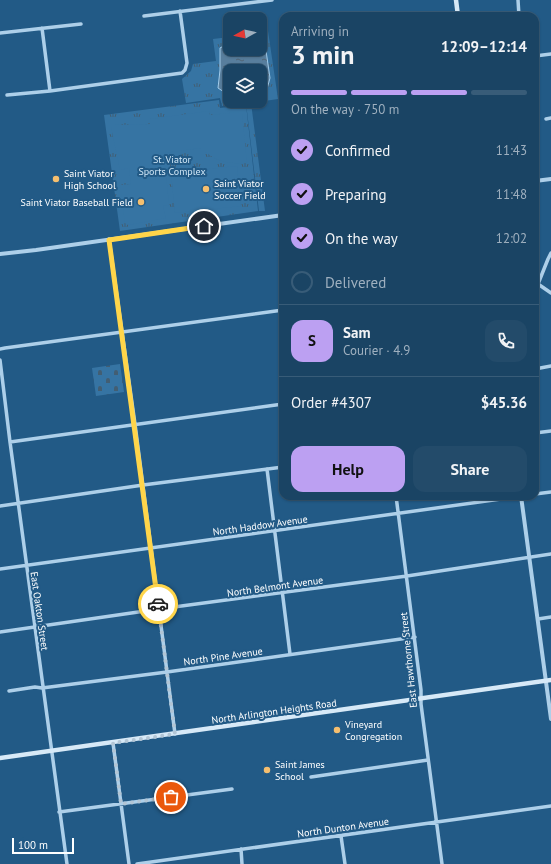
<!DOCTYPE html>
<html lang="en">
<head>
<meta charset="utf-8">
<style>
  body { margin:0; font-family:"PT Sans",sans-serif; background:#234b6a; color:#f1f3f6; height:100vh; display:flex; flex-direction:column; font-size:15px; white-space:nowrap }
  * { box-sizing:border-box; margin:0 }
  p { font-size:13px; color:#9fb0bf }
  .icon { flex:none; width:22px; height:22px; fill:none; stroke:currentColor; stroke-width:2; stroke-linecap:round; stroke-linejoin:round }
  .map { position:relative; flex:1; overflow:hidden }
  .drawer { position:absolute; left:279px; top:12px; width:260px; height:488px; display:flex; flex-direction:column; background:#1a4464; border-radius:12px; box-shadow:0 1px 3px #0004,0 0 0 1px #385c78 }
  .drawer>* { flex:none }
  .needle { width:26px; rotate:262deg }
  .tools { position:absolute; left:223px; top:12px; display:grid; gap:8px }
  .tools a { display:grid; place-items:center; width:44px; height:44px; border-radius:8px; background:#1a4464; box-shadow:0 1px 3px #0004,0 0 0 1px #385c78; font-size:20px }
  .scale { position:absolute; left:12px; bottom:10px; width:62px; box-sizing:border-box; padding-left:4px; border:2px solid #fff; border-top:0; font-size:11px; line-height:14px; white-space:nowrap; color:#fff; -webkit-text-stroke:3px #225a86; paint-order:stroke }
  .pin { position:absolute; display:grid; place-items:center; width:34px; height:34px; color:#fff; margin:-17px; border:2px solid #fff; border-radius:50%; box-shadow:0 1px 4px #0007 }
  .courier { position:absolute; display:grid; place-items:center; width:40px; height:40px; margin:-20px; border:3px solid #ffd54a; border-radius:50%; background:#fff; color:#222; box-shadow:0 1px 5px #0007 }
  .headline em { font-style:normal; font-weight:700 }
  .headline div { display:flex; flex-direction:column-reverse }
  .headline { display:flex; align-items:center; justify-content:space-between; height:68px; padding:0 12px }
  h1 { font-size:26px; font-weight:700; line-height:30px }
  .bar { display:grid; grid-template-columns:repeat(4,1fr); gap:6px 4px; align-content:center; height:48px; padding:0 12px }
  .bar i { height:5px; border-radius:3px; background:#385c78 }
  .bar .selected { background:#bca0f2 }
  .bar p { grid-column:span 4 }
  .line { display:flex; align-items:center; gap:10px; padding:0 12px; border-top:1px solid #385c78 }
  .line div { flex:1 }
  .round { display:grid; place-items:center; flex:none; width:42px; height:42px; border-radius:12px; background:#234b6a }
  ol { padding:0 12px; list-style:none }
  li { display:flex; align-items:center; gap:12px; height:44px }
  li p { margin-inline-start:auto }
  li .icon { padding:4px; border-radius:50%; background:#bca0f2; color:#111; stroke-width:4 }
  li:last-child { color:#9fb0bf }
  li i { width:22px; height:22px; border:2px solid #385c78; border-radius:50% }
  .primary-button { display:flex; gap:8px; margin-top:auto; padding:8px 12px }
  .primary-button a { flex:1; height:46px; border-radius:12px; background:#bca0f2; color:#111; font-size:16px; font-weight:700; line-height:46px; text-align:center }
  .primary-button a+a { background:#234b6a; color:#f1f3f6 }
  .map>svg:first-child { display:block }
</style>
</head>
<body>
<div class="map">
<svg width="551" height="864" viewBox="0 0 551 864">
  <defs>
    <pattern id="grass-tufts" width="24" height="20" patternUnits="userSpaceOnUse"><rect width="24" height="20" fill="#3674a3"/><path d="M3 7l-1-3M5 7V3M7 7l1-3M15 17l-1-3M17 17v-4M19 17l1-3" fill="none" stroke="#425e73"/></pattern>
    <pattern id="cemetery-stones" width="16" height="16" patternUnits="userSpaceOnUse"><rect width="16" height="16" fill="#3674a3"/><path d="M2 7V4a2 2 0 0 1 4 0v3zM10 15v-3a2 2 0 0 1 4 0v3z" fill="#425e73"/></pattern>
    <pattern id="water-ripples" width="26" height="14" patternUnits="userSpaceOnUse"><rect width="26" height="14" fill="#587e9d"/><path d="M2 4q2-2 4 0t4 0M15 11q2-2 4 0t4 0" fill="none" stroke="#526574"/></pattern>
  </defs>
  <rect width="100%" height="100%" fill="#225a86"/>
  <path fill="url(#grass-tufts)" fill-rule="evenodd" d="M 268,31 L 278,99 L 251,103 L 265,211 L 259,211 L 246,103 L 222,106 L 220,98 L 186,103 L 182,79 L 191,71 L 193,64 L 216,61 L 213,39 L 230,37 L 230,49 L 260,49 L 260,33 ZM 230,71 L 260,71 L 260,101 L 230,101 Z
    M 219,100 L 220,108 L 246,105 L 258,211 L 120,231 L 104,115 Z"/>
  <path fill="url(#cemetery-stones)" d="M 120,364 L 124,392 L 96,396 L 92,368 Z"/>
  <path fill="#3674a3" d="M 209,111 L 210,115 L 239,112 L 242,114 L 247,163 C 227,164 216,162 201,148 L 164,153 L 169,205 L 163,206 L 166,218 L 128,225 L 125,223 L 121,194 L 121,185 L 131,184 L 129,168 L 120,170 L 111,127 L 114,125 L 150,124 L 150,119 Z
    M 237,166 L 241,206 L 175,213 L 171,173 Z"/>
  <path fill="url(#water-ripples)" stroke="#a1cbea" d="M 260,39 L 265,44 L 270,78 L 267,89 L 260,92 L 260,71 L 230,71 L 230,96 L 218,88 L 220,70 L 220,48 L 227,44 L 230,43 L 230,49 L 260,49 Z"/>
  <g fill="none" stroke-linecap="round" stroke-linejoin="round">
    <path stroke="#adcfe9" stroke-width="3.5" d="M 518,0 L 519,16
      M 144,16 L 272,0
      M 42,28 L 50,91
      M 0,33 L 81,24
      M 535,56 L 551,54
      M 7,95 L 50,91 L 182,73 L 185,70 L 187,63 L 180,11
      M 546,119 L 551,118
      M 109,239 L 135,424 L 175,734
      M 535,283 L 538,284 L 551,293
      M 538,284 L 548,259 L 551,253
      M 0,349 L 5,348 L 283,310
      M 0,360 L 10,442 L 67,864
      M 535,369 L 551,366
      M 535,433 L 551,431
      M 10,442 L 283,404
      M 267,469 L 290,654
      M 535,494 L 551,492
      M 396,496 L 421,690 L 421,704 L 442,864
      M 0,506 L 143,485 L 283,467
      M 0,569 L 522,496
      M 538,619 L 551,617
      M 0,632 L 159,609 L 407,576 L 551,554
      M 9,691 L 35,687 L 42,688 L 167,672 L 415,637
      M 113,743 L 129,864
      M 311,777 L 428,760
      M 59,812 L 232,789
      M 341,836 L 345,864
      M 241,849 L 242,864
      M 137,864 L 551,806"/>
    <path stroke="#adcfe9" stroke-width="4" d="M 535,181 L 551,179
      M 0,254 L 36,250 L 283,215
      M 521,496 L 551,719"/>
    <path stroke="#d7e9f7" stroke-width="4.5" d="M 456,0 L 458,16
      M 0,758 L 551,680"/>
  </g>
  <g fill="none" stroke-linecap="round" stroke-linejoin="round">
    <path stroke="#b2c5d5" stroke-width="4" stroke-dasharray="0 7.2" d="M 158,604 L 175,734 L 113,743 L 121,804 L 171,797"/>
    <path stroke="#ffd54a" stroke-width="5" d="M 158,604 L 109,240 L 204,226"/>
  </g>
  <g fill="#f5bf6f" stroke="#225a86" stroke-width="1.5">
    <circle cx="56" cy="179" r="4"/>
    <circle cx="206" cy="189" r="4"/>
    <circle cx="141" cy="202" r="4"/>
    <circle cx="337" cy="730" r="4"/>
    <circle cx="267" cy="770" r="4"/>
  </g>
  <g text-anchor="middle" stroke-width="4" stroke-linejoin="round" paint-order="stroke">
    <g font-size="10" fill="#d1e7f7" stroke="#225a86">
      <text x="172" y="163">St. Viator<tspan x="172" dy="12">Sports Complex</tspan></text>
    </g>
    <g font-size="10" fill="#fff" stroke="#225a86" text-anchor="start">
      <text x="64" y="177">Saint Viator<tspan x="64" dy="12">High School</tspan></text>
      <text x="214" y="187">Saint Viator<tspan x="214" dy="12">Soccer Field</tspan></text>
      <text x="133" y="206" text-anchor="end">Saint Viator Baseball Field</text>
      <text x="345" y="728">Vineyard<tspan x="345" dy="12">Congregation</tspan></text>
      <text x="275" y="768">Saint James<tspan x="275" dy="12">School</tspan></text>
    </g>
    <g font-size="10" fill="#fff" stroke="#225a86">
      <text transform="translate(260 525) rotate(-8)" y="4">North Haddow Avenue</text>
      <text transform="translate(275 586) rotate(-8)" y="4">North Belmont Avenue</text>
      <text transform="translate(40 611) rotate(82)" y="4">East Oakton Street</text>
      <text transform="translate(223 656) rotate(-8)" y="4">North Pine Avenue</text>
      <text transform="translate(408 660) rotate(-96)" y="4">East Hawthorne Street</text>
      <text transform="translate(274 711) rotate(-8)" y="4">North Arlington Heights Road</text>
      <text transform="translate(343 827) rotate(-8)" y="4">North Dunton Avenue</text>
    </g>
  </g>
</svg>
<div class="tools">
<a><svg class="needle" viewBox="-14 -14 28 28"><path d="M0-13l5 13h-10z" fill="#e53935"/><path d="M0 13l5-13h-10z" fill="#9fb0bf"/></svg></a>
<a><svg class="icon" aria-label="layers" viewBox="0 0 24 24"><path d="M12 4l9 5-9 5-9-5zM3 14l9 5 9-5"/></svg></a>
</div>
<div class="scale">100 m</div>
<div class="pin" style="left:171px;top:797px;background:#ea580c"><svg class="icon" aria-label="bag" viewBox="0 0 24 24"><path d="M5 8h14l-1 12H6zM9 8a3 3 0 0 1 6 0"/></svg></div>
<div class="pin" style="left:204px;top:226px;background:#1f2937"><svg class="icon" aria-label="home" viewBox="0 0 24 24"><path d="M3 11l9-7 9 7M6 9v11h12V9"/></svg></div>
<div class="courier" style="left:158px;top:604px"><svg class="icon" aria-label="car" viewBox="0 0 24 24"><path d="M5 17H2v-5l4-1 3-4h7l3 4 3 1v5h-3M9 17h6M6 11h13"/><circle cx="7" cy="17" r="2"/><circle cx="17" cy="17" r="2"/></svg></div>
<section class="drawer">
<div class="headline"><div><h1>3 min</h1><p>Arriving in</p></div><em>12:09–12:14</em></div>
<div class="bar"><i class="selected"></i><i class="selected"></i><i class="selected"></i><i></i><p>On the way · 750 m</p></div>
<ol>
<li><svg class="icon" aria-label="check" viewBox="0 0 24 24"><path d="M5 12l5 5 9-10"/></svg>Confirmed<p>11:43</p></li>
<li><svg class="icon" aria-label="check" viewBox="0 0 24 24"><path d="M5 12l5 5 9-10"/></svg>Preparing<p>11:48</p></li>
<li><svg class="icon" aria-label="check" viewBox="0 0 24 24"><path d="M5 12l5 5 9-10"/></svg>On the way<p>12:02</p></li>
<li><i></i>Delivered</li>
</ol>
<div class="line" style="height:72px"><b class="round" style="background:#bca0f2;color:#111">S</b><div><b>Sam</b><p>Courier · 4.9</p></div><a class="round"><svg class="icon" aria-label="phone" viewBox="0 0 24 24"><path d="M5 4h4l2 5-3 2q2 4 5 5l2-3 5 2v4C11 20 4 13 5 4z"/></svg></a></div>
<div class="line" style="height:52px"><div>Order #4307</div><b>$45.36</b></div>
<div class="primary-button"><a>Help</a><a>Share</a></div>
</section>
</div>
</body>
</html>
